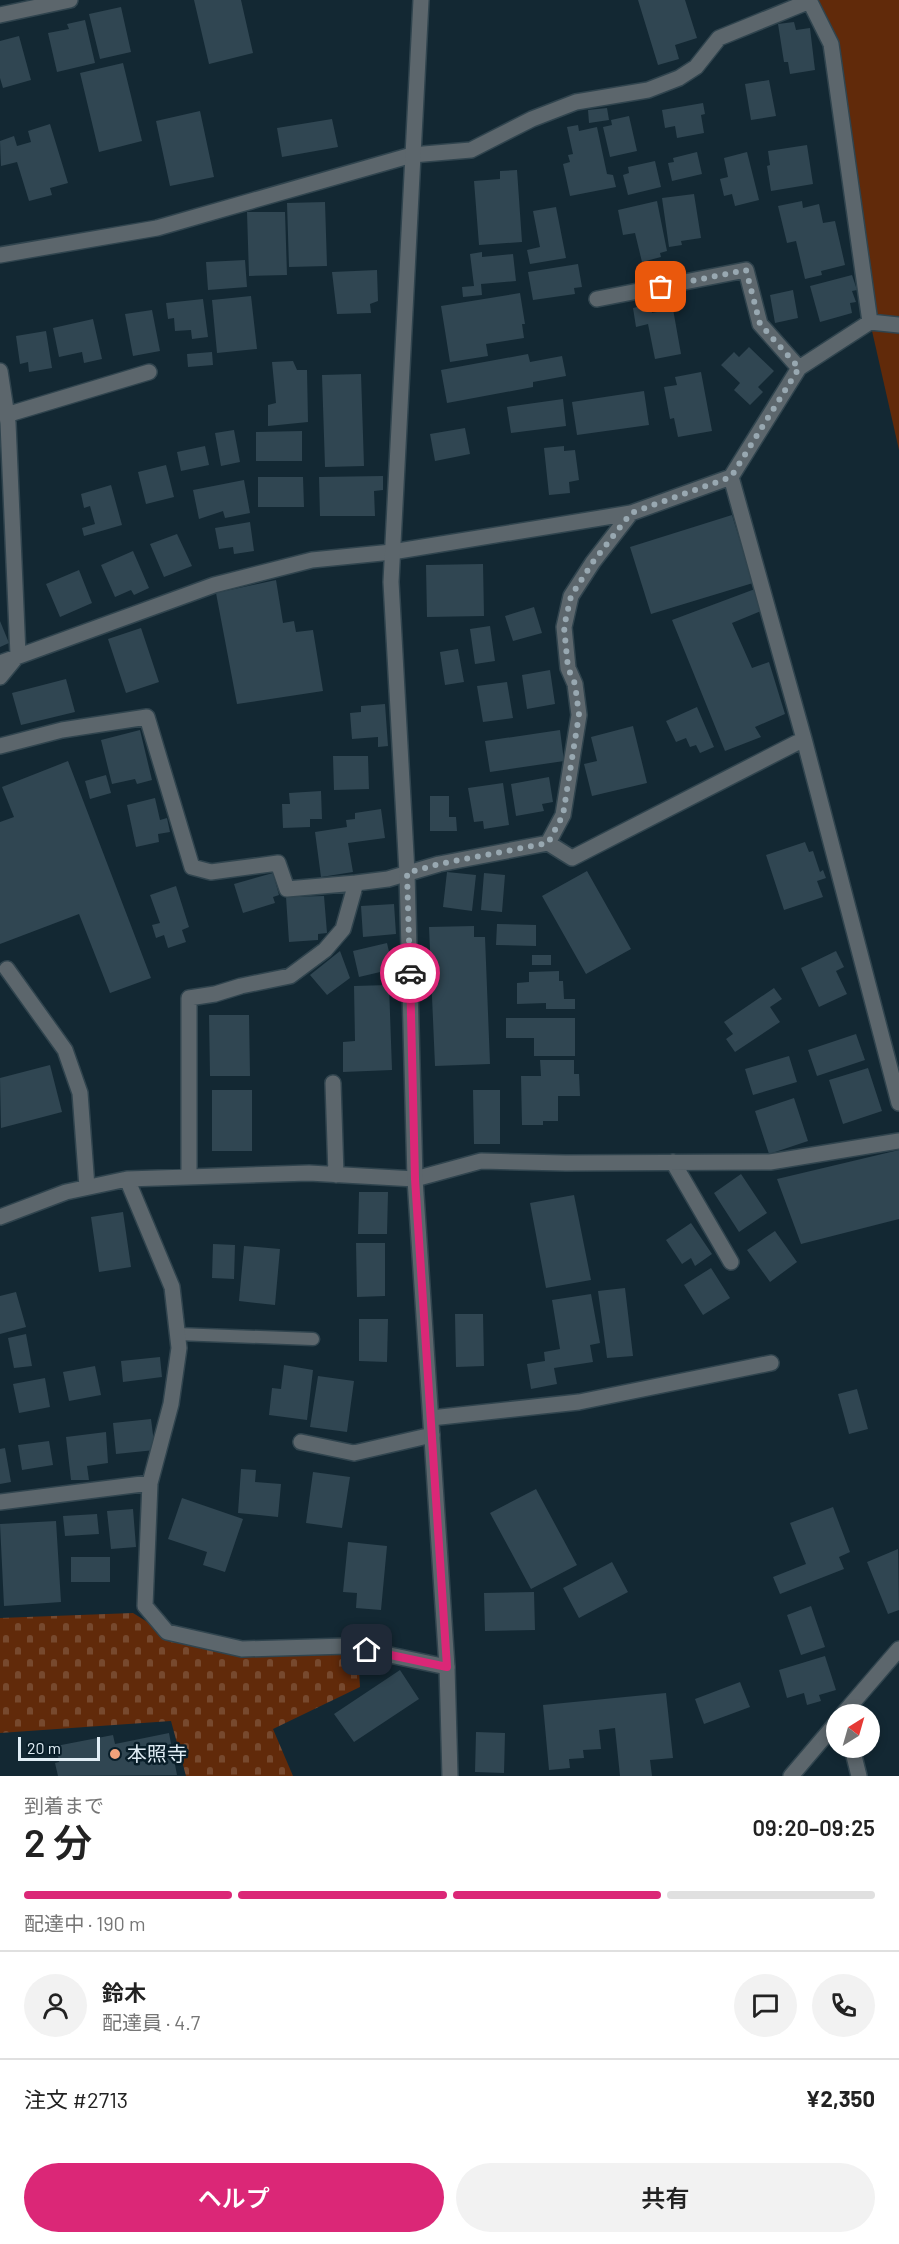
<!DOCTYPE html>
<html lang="ja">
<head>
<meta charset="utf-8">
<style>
  body { margin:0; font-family:Barlow,"Noto Sans JP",sans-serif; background:#f2f2f2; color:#222; height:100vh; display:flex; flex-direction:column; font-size:22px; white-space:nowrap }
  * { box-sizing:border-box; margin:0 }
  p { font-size:20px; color:#767676 }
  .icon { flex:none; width:33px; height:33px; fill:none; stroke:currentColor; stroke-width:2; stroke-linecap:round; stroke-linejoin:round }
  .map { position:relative; height:1776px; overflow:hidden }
  .panel { display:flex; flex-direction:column; background:#fff; flex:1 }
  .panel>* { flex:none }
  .needle { width:39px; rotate:37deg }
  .controls { position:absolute; left:826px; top:1704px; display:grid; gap:12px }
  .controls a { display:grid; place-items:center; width:54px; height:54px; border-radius:50%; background:#fff; box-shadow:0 3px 9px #0003; font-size:30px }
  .scale { position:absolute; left:18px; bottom:15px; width:82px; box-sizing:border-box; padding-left:6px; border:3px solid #e0edf5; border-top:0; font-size:16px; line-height:21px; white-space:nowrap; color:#e0edf5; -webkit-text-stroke:4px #091e29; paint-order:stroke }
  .pin { position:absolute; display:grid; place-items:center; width:51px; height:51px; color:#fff; margin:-26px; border-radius:12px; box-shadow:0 3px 9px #0006 }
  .courier { position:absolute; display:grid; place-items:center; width:60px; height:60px; margin:-30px; border:4px solid #db2777; border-radius:50%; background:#fff; color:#222; box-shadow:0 2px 8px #0007 }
  .summary em { font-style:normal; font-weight:600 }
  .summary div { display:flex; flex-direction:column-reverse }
  .summary { display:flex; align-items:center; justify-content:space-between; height:102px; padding:0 24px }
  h1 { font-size:39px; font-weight:600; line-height:45px }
  .bar { display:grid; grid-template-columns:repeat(4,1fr); gap:9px 6px; align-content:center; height:72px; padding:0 24px }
  .bar i { height:8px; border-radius:4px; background:#e0e0e0 }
  .bar .current { background:#db2777 }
  .bar p { grid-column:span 4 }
  .line { display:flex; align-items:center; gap:15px; padding:0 24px; border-top:2px solid #e0e0e0 }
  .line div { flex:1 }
  .round { display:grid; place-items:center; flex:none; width:63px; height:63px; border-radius:32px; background:#f2f2f2 }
  .cta { display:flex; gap:12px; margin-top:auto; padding:12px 24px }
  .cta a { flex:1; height:69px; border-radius:36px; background:#db2777; color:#fff; font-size:24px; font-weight:600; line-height:69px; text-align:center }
  .cta a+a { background:#f2f2f2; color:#222 }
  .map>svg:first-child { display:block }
</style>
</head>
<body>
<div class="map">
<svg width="899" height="1776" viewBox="0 0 899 1776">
  <defs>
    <pattern id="cemetery-stones" width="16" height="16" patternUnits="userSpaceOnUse" patternTransform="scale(1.5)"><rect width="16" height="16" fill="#612a0a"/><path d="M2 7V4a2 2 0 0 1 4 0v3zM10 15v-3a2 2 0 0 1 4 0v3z" fill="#77492e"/></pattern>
  </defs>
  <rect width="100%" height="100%" fill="#132833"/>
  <path fill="#612a0a" d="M 817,0 L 899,0 L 899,450 L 870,322 Z"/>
  <path fill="url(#cemetery-stones)" d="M 133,1613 L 173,1638 L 358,1654 L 360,1687 L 273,1729 L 293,1776 L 186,1776 L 171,1721 L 0,1733 L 0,1618 Z"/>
  <path fill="#304652" d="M 194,0 L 241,0 L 253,53 L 209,64 Z
    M 638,0 L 685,0 L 697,38 L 675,45 L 679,59 L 658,65 Z
    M 121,7 L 131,52 L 100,59 L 89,14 Z
    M 85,20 L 95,63 L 57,72 L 48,33 L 69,29 L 67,24 Z
    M 794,22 L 796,30 L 810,28 L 815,70 L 790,74 L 788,62 L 784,62 L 778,24 Z
    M 19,36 L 31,80 L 3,88 L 0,78 L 0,41 Z
    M 123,63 L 142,141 L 99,152 L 80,73 Z
    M 769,80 L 776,116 L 751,120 L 745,84 Z
    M 703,103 L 705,114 L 701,115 L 704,133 L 677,138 L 675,126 L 665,128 L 662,110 Z
    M 607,108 L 609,120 L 589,123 L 588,110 Z
    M 200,111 L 214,177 L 170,186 L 156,121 Z
    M 629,116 L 637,151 L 610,157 L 603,127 L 612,125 L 611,120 Z
    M 332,119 L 338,147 L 282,157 L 277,128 Z
    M 50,124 L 68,183 L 50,188 L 52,195 L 29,201 L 17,162 L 1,166 L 0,141 L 14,136 L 17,146 L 31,142 L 28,131 Z
    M 578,125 L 579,131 L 597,127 L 607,174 L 613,175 L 616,187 L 570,196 L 563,164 L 570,162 L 568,155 L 573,154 L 567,127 Z
    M 807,145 L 813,184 L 771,191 L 767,166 L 770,165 L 768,151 Z
    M 697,152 L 702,174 L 672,181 L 668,163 L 674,162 L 673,158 Z
    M 747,152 L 759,200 L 735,206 L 732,194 L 724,196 L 720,179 L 728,177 L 724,158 Z
    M 655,161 L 661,187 L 628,195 L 623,175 L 629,173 L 628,167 Z
    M 517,170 L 522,242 L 479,245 L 474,181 L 500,179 L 500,171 Z
    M 694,194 L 701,238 L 681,241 L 682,245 L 669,247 L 662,198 Z
    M 657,201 L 667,251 L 660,253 L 661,257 L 642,262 L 635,233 L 623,235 L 618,210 Z
    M 802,201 L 803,208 L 819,204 L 823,223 L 835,221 L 845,265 L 821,271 L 822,275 L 805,279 L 796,241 L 787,243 L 778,206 Z
    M 325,202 L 327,266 L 289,267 L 287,203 Z
    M 556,207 L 566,258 L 530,264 L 527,250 L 540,247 L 533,211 Z
    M 247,212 L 285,212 L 287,275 L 249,276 Z
    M 482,252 L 482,257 L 513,254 L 516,281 L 481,284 L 482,295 L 463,297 L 462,287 L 474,286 L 470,254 Z
    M 245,260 L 247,287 L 208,290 L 206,262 Z
    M 578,264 L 582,287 L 574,288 L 575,294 L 533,300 L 528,272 Z
    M 377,270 L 378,301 L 370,304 L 371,313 L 337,314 L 332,272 Z
    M 852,275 L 857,290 L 852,291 L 856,302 L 850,303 L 852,313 L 820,322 L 810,286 Z
    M 793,290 L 798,318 L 775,323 L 770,295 Z
    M 520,293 L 525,324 L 522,324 L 524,338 L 486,344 L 488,356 L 450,362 L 441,306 Z
    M 251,296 L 257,349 L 217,353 L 212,300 Z
    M 203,299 L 208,337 L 192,339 L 191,330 L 175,331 L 174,318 L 168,319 L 166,303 Z
    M 650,304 L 652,313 L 673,309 L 681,354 L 655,359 L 648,324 L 636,327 L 633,308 Z
    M 152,310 L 160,351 L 133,356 L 125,314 Z
    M 93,319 L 102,359 L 84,363 L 82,352 L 59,357 L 53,328 Z
    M 46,331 L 52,368 L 29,372 L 28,362 L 20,364 L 16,336 Z
    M 749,347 L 774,371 L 758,387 L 763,392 L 750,405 L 734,390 L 740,383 L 721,365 L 734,352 L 739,357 Z
    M 212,352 L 213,365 L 188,367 L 187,354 Z
    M 528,354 L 530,362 L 562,356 L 566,376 L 533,382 L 533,387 L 447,403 L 441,370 Z
    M 293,361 L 297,370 L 307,370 L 308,422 L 268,426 L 268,405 L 276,403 L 272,362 Z
    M 701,372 L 712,431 L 678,437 L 674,418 L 670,419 L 664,387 L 677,385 L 675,377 Z
    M 361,374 L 364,466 L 325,467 L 322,375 Z
    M 644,391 L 649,425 L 577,435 L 572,402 Z
    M 563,399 L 566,426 L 511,433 L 507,407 Z
    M 465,428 L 470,454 L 435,461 L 430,434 Z
    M 234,430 L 240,462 L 221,466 L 215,433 Z
    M 302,431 L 302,461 L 256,461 L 256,432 Z
    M 205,446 L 209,465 L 181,471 L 177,452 Z
    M 564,446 L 564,451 L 575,450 L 579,480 L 569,482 L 570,493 L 549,495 L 544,448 Z
    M 166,465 L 174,497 L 146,504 L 138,472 Z
    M 383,476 L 383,490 L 374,491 L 375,516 L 320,516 L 319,477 Z
    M 258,477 L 303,477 L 304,507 L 258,507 Z
    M 244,480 L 250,513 L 225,518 L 223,511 L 199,519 L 193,490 Z
    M 111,485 L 122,525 L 84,536 L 82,528 L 95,524 L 90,506 L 84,508 L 81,494 Z
    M 732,515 L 753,583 L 651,614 L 630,547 Z
    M 250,522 L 254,551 L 234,554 L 233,547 L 219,549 L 215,528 Z
    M 177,534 L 192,566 L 164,577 L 150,544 Z
    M 133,551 L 149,588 L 134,595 L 131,590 L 115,597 L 101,565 Z
    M 483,564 L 484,616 L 427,617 L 426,565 Z
    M 79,570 L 92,603 L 60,617 L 46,584 Z
    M 276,580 L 283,623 L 294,621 L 296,632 L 313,630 L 323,691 L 237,704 L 216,593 Z
    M 755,589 L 761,611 L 732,623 L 752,668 L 769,662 L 785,714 L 755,727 L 761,737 L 725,751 L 672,620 Z
    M 534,607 L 542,633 L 513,641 L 505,616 Z
    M 0,621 L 9,643 L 0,647 Z
    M 490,626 L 495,661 L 475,664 L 470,629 Z
    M 141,628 L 159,682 L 126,693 L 108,639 Z
    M 458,649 L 464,682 L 445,685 L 440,652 Z
    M 550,670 L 555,704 L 527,709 L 522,675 Z
    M 66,679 L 75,712 L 21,725 L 12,693 Z
    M 507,682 L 513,718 L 483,722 L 477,686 Z
    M 385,704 L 388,746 L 378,747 L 378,737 L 352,739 L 350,713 L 361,712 L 361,706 Z
    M 697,707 L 714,747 L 700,753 L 696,745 L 690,747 L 686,738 L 676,742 L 666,721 Z
    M 633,726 L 647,783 L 592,796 L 584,764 L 597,761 L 591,737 Z
    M 140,730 L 152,780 L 137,784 L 135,779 L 112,784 L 101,740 Z
    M 560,730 L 564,761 L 490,772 L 485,741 Z
    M 333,756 L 368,756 L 369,789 L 334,790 Z
    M 68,761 L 151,978 L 110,993 L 79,914 L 0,944 L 0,822 L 14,817 L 2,787 Z
    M 106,775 L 111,793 L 90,799 L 85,781 Z
    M 549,777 L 553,802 L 542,804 L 544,811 L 516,816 L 511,784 Z
    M 503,783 L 509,825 L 484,829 L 483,821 L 474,822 L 468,788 Z
    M 321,791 L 322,819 L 310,819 L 310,827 L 283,828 L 282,804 L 290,804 L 289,793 Z
    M 430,796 L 449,796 L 449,817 L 456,817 L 457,831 L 430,831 Z
    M 155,798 L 160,820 L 167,818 L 170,832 L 158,834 L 159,842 L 136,847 L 127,805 Z
    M 381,809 L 385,838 L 348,843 L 353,872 L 321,877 L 315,832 L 347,827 L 346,820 L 355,819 L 355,813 Z
    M 805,842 L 809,852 L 813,851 L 820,872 L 823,870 L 826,878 L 817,881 L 823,897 L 784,910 L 766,855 Z
    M 587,871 L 631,949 L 586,974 L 542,896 Z
    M 447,872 L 476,875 L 472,911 L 443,907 Z
    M 273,873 L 279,895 L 273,897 L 275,903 L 243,913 L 234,884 Z
    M 484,873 L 505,875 L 502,912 L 481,910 Z
    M 176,886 L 189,927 L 182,930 L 186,942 L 168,948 L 164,935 L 156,938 L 152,925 L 160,923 L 150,895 Z
    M 324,896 L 327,933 L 318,934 L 318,940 L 289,942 L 286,897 Z
    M 394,904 L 396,934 L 363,937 L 361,906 Z
    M 497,924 L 536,925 L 536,946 L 496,945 Z
    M 474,926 L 474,937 L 485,937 L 490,1064 L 435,1066 L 429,927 Z
    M 387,943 L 393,969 L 359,977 L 353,951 Z
    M 340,951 L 350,978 L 327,995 L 310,975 Z
    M 836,951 L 844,967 L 836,971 L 847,994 L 819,1007 L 801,968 Z
    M 532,955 L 551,955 L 551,965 L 532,965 Z
    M 559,971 L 559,981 L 563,981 L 564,999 L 575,999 L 575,1009 L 546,1009 L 546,1003 L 517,1004 L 517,983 L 529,982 L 529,972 Z
    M 389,985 L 392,1070 L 343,1072 L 343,1042 L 355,1041 L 354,986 Z
    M 774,988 L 782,999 L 770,1007 L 780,1022 L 735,1052 L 726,1039 L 733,1034 L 724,1022 Z
    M 209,1015 L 249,1015 L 250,1076 L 210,1076 Z
    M 506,1018 L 575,1018 L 575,1056 L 534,1056 L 534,1038 L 506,1038 Z
    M 856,1034 L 865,1060 L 817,1076 L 808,1050 Z
    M 789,1056 L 797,1082 L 753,1095 L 745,1069 Z
    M 540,1060 L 574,1060 L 574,1074 L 579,1074 L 580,1096 L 558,1096 L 558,1121 L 543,1121 L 543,1125 L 522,1125 L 521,1076 L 541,1076 Z
    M 50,1065 L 62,1112 L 1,1128 L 0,1078 Z
    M 868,1068 L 882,1111 L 843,1124 L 829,1080 Z
    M 212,1090 L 252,1090 L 252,1151 L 212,1151 Z
    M 473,1090 L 500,1090 L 500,1144 L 474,1144 Z
    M 794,1098 L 808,1141 L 769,1154 L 755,1111 Z
    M 899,1150 L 899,1219 L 801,1244 L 777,1179 Z
    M 741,1174 L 767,1213 L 739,1232 L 714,1193 Z
    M 359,1192 L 388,1192 L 387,1234 L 358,1234 Z
    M 574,1195 L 591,1280 L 546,1288 L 530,1203 Z
    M 123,1212 L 131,1267 L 99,1272 L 91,1217 Z
    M 691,1223 L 712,1254 L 695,1266 L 691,1258 L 682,1264 L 666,1240 Z
    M 775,1231 L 797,1262 L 770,1282 L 747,1250 Z
    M 356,1243 L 385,1243 L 385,1296 L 357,1297 Z
    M 213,1244 L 235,1245 L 234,1279 L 212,1278 Z
    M 244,1246 L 280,1249 L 275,1305 L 239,1301 Z
    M 711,1268 L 730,1298 L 703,1315 L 684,1285 Z
    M 625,1288 L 633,1356 L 607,1358 L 598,1291 Z
    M 16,1292 L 26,1327 L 0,1334 L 0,1296 Z
    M 591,1294 L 600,1343 L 590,1345 L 593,1362 L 554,1368 L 557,1384 L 531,1389 L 527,1364 L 545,1361 L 544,1352 L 560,1349 L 552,1300 Z
    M 455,1314 L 483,1314 L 484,1366 L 456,1367 Z
    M 359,1319 L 388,1319 L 387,1362 L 359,1361 Z
    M 26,1334 L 32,1366 L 14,1368 L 8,1338 Z
    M 160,1357 L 162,1377 L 123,1382 L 121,1361 Z
    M 284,1365 L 313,1370 L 307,1420 L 269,1415 L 272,1388 L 281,1389 Z
    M 95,1366 L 101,1395 L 69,1401 L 63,1372 Z
    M 318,1376 L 354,1381 L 347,1432 L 310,1427 Z
    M 45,1378 L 50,1407 L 19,1413 L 13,1384 Z
    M 857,1389 L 868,1429 L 849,1434 L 838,1394 Z
    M 151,1419 L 155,1450 L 116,1454 L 113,1423 Z
    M 106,1432 L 108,1463 L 87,1466 L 89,1480 L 71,1480 L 66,1437 Z
    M 49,1441 L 53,1465 L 22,1470 L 18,1445 Z
    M 5,1448 L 11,1482 L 0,1484 L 0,1449 Z
    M 241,1469 L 256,1470 L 255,1482 L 281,1484 L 278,1517 L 238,1513 Z
    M 313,1472 L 350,1477 L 342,1528 L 306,1523 Z
    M 536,1489 L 577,1565 L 531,1589 L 490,1513 Z
    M 182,1498 L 243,1519 L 225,1572 L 203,1565 L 207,1552 L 168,1539 Z
    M 833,1507 L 850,1552 L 839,1557 L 844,1569 L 780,1594 L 773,1577 L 806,1564 L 790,1523 Z
    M 133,1509 L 136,1547 L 111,1549 L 107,1511 Z
    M 97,1514 L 99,1534 L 65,1536 L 63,1516 Z
    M 56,1521 L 61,1602 L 4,1606 L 0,1524 Z
    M 348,1542 L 387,1546 L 381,1610 L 356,1608 L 357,1593 L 343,1592 Z
    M 898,1549 L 899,1610 L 888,1614 L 867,1562 Z
    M 71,1557 L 110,1557 L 110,1582 L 71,1582 Z
    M 612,1562 L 628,1592 L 579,1618 L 563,1588 Z
    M 534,1592 L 535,1630 L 485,1631 L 484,1593 Z
    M 811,1606 L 825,1647 L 801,1655 L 787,1615 Z
    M 825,1656 L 836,1690 L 819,1695 L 821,1701 L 807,1705 L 804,1693 L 787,1698 L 779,1670 Z
    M 400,1670 L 419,1699 L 354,1742 L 334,1714 Z
    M 740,1682 L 750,1707 L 704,1724 L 695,1699 Z
    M 666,1693 L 673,1758 L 650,1760 L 652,1776 L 620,1776 L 615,1728 L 599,1730 L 601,1749 L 583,1750 L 584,1758 L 569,1759 L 570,1768 L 549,1770 L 543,1705 Z
    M 476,1732 L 505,1733 L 504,1773 L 475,1772 Z
    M 169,1733 L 177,1775 L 58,1776 L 55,1763 L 59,1762 L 56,1746 L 113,1735 L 115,1744 Z"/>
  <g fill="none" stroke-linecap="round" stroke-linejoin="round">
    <defs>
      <path id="service" d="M 177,1334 L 313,1339"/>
      <path id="minor" d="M 809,0 L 831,44 L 870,322 L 799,368 L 731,477 L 804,739 L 899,1103
        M 0,15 L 70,0
        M 0,255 L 157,228 L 412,155 L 471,150 L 532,119 L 576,102 L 648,90 L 679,78 L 696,67 L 719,38 L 810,1
        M 597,299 L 746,270 L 760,324 L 799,368
        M 870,322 L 899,325
        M 0,371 L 8,423 L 18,655 L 0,677
        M 6,415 L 149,372
        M 0,663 L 214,585 L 312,560 L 392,552 L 631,513 L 731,477
        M 0,746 L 62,730 L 147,717 L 192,867 L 211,872 L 278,863 L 287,889 L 356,883
        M 548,843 L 563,815 L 579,715 L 575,684 L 568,668 L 564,627 L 571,596 L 593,562 L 631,513
        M 7,969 L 65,1050 L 80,1093 L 87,1187
        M 333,1083 L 336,1175
        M 673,1162 L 731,1262
        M 189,1176 L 189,998 L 215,994 L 241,986 L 290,976 L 325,950 L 343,929 L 356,883 L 388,879 L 439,864 L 548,843 L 572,858 L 804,739
        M 127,1179 L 172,1287 L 179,1348 L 171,1404 L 150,1483 L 145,1606 L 167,1632 L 242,1649 L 347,1646 L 447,1667
        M 0,1217 L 66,1192 L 127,1179 L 309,1173 L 415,1179 L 481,1161 L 566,1163 L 770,1162 L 899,1141
        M 431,1418 L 579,1402 L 771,1363
        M 301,1442 L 354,1453 L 432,1435
        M 0,1502 L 150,1483
        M 852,1748 L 859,1776"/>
      <path id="tertiary" d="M 421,0 L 391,582 L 407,873 L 415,1179 L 447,1667 L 450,1776
        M 843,1714 L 899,1649
        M 791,1776 L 837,1722"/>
    </defs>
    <use href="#service" stroke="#30444e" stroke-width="15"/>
    <use href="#minor" stroke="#30444e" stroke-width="18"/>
    <use href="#tertiary" stroke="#30444e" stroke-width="18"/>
    <use href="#service" stroke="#5c666c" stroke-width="12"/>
    <use href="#minor" stroke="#5c666c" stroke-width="15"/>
    <use href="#tertiary" stroke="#5c666c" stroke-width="15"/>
  </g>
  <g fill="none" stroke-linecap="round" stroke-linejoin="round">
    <path stroke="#98a8b1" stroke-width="6" stroke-dasharray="0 10.8" d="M 410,973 L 407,873 L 439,864 L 548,843 L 563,815 L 579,715 L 575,684 L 568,668 L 564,627 L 571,596 L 593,562 L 631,513 L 731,477 L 799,368 L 760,324 L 746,270 L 661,287"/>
    <path stroke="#db2777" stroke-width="8" d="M 367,1650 L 447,1667 L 415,1179 L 410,973"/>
  </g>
  <circle fill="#f1a27b" stroke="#091e29" stroke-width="2" cx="115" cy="1754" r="6"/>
  <g text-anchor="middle" stroke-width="5" stroke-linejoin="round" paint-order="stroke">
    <g font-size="20" fill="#e0edf5" stroke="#091e29" text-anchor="start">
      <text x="127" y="1761">本照寺</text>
    </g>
  </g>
</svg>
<div class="controls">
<a><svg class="needle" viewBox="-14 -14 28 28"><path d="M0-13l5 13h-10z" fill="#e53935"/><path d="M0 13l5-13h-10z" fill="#767676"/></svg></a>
</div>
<div class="scale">20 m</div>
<div class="pin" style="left:661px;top:287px;background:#ea580c"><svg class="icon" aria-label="bag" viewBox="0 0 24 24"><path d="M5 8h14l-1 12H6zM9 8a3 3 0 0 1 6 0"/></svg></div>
<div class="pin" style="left:367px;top:1650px;background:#1f2937"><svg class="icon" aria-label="home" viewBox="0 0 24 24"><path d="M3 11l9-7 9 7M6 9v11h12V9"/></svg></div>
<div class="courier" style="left:410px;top:973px"><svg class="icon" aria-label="car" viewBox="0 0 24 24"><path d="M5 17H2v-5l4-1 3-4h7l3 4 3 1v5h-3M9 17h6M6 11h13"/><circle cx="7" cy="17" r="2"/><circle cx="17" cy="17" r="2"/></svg></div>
</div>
<section class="panel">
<div class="summary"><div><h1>2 分</h1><p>到着まで</p></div><em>09:20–09:25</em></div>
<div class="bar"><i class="current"></i><i class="current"></i><i class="current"></i><i></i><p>配達中 · 190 m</p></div>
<div class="line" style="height:108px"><a class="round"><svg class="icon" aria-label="person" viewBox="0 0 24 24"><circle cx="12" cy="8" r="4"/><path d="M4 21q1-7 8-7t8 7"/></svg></a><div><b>鈴木</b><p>配達員 · 4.7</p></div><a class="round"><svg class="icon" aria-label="chat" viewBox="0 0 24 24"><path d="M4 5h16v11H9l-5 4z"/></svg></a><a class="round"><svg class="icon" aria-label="phone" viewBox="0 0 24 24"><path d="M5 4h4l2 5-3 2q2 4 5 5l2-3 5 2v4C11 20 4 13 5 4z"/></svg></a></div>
<div class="line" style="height:78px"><div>注文 #2713</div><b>¥2,350</b></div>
<div class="cta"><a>ヘルプ</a><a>共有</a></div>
</section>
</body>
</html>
